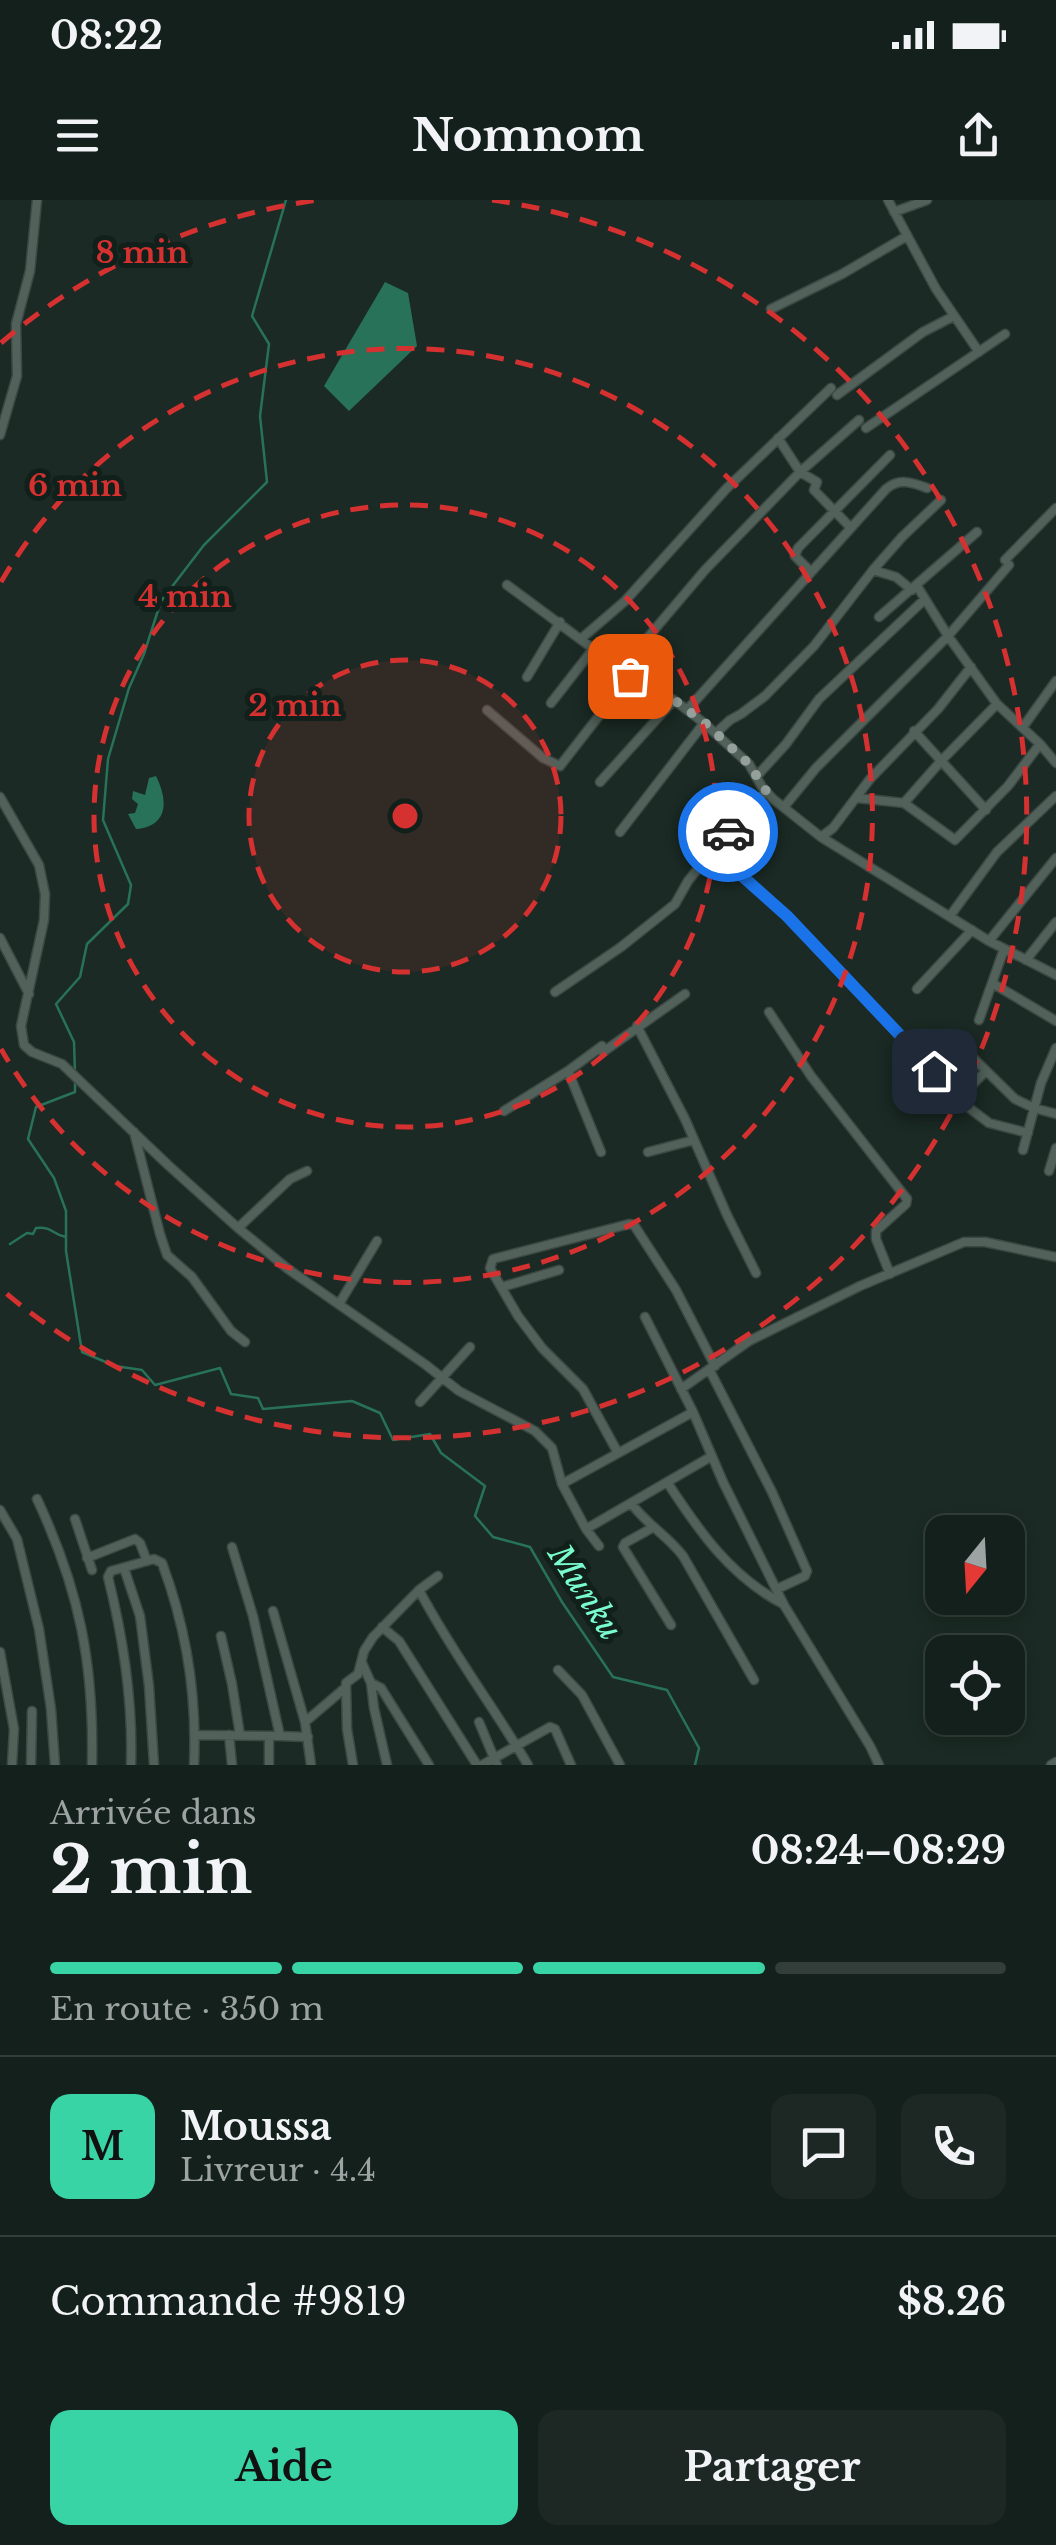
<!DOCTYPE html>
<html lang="fr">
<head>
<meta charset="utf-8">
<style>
  body { margin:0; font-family:"Libre Baskerville",serif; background:#1d2824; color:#f1f3f6; height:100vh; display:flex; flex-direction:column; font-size:38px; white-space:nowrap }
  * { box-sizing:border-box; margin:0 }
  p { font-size:32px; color:#9da3a3 }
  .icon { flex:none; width:55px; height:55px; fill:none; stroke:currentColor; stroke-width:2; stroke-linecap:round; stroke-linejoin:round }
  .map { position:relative; height:1565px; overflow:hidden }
  .side { display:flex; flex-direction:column; background:#14201b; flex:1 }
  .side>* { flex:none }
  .needle { width:65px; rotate:198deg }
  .fabs { position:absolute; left:925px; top:1315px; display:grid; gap:20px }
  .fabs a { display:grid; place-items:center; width:100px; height:100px; border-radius:20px; background:#14201b; box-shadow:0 5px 15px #0003,0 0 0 2px #333e3a; font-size:50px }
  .pin { position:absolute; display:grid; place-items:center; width:85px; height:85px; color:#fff; margin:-42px; border-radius:20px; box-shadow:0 5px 15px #0006 }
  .courier { position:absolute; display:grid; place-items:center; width:100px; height:100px; margin:-50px; border:8px solid #1a73e8; border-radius:50%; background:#fff; color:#222; box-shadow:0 2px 12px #0007 }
  .overview em { font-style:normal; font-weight:800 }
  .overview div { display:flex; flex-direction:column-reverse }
  .overview { display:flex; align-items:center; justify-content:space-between; height:170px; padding:0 50px }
  h1 { font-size:65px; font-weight:800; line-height:75px }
  .bar { display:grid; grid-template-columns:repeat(4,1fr); gap:15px 10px; align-content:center; height:120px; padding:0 50px }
  .bar i { height:12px; border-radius:8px; background:#333e3a }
  .bar .on { background:#39d4a5 }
  .bar p { grid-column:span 4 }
  .line { display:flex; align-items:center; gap:25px; padding:0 50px; border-top:2px solid #333e3a }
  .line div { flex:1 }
  .round { display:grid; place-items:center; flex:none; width:105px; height:105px; border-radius:20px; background:#1d2824 }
  .action { display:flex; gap:20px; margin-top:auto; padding:20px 50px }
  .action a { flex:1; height:115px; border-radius:20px; background:#39d4a5; color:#111; font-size:40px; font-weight:800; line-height:115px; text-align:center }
  .action a+a { background:#1d2824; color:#f1f3f6 }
  .status { display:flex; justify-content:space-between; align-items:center; height:70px; padding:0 50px; background:#14201b; direction:ltr }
  .status svg { height:28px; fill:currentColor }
  header { display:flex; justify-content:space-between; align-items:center; height:130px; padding:0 50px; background:#14201b; font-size:45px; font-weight:800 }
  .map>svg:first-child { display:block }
</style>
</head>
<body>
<div class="status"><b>08:22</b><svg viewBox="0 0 49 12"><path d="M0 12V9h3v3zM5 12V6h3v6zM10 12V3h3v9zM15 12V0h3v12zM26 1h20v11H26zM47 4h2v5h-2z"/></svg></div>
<header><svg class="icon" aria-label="menu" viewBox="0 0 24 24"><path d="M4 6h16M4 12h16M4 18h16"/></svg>Nomnom<svg class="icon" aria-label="share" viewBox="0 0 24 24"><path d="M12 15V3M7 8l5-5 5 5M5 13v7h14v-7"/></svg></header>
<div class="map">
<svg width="1056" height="1565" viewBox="0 0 1056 1565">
  <rect width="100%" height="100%" fill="#1b2a24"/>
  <path fill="#287259" d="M 385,82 L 408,93 L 417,146 L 349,211 L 324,186 Z
    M 156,576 C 168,600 169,626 136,629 L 128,614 L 135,613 L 138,604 L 132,599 L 133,591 L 145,595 L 149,578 Z"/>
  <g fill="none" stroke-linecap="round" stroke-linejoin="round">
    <path stroke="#287259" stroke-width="2.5" d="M 75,874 L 74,842 L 56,804 L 80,777 L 87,744 L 128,704 L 131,685 L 103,620 L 108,559 L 129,488 L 144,454 L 161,401 L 204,345 L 267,282 L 260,216 L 269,144 L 252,116 L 286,0
      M 75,882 L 75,892 L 36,907 L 28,939 L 54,978 L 66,1011 L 66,1051 L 82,1152 L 115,1166 L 142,1170 L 155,1185 L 220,1168 L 231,1194 L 258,1198 L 263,1209 L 352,1201 L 380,1213 L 393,1240 L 430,1234 L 441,1253 L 485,1286 L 475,1316 L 493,1337 L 530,1347 L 562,1402 L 613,1477 L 667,1490 L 699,1548 L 695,1565
      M 10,1044 L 27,1033 L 33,1034 L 36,1028 C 53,1026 52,1035 66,1037"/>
    <defs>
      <path id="minor" d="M 888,0 L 936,89 L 979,152
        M 894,12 L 927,0
        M 771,109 L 842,74 L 907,36
        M 837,195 L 923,132 L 954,116
        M 866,228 L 1005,134
        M 0,235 L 17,176 L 16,124 L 30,71 L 37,0
        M 778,238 L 800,272 L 817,282 L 814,290 L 851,328
        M 1005,360 L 1056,308
        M 873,370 L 896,377 L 912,390
        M 811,372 L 795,356 L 798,348 L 890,255
        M 507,385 L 630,476 L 674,500 L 704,523 L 749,564 L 762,587 L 773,599 L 821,637 L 989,741 L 1056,775
        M 917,386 L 948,436 L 997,504 L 1040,544 L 1056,563
        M 879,417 L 977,332
        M 582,438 L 625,401 L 726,289 L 831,188
        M 621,469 L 705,370 L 800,272 L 859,220
        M 527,477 L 560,422
        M 551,503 L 594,448
        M 487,510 L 543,558 L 560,566 L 630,476
        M 687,510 L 886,289 C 899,278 911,282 927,288
        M 1023,527 L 1056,481
        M 914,531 L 986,610
        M 716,533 L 730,520 L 741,514 L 765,496 L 814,446 L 873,370 L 902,337 L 941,300
        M 756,577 L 786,544 L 819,499 L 925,399
        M 600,582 L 674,500
        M 0,597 L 39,665 L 45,694 L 44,720 L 21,826 L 24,845 L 32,852 L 62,864 L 168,965 L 238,1028 L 288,1069 L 426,1165 L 459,1191 L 535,1231 L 552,1248 L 562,1284 L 586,1329 L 599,1346
        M 857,598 L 904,603 L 955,640 L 1008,586 L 1040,544
        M 904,603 L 941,561 L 997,504
        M 784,607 L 816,568 L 948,436 L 1009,365
        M 620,632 L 704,523
        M 821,637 L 833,628 L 870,579 L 938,509 L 971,467
        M 713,650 L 787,716 L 964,904 L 989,923 L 1028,933
        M 950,716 L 997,652 L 1056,596
        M 0,738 L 29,794
        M 989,741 L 1056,658
        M 1026,760 L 1056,722
        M 992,783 L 1056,821
        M 917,789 L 972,730
        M 555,792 L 621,747 L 675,704 L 688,681 L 713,650 L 766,591
        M 769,812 L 811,876 L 907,999 L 906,1004 L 876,1031 L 876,1039 L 890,1074
        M 979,820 L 1004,749
        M 637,826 L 685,919 L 727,1015 L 756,1073
        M 966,851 L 1015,899 L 1034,908 L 1056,914
        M 603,852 L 685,794
        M 568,871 L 601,952
        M 959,898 L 986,871
        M 504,911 L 568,871 L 602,846
        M 134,932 L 160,1034 L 167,1055 L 192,1077 L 231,1131 L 245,1142
        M 1023,950 L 1041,883 L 1056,848
        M 648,952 L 694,940
        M 1049,971 L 1056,948
        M 238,1028 L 290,979 L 307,971
        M 502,1087 L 559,1070
        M 339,1104 L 377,1041
        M 645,1117 L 693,1212 L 723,1282 L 784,1405 L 870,1546 L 879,1565
        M 709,1169 L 772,1292 L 807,1371 L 805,1376 L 777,1389
        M 681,1189 L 749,1141 L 860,1086 L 964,1042 L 985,1042 L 1056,1057
        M 420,1202 L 470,1147
        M 618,1253 L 583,1189 L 542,1148 L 518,1116 L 490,1068 L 493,1059 L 629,1024 L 634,1025 L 676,1090 L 715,1166
        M 667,1282 C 699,1331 730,1376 783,1404
        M 562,1284 L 693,1212
        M 37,1299 C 80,1391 94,1464 92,1565
        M 631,1303 C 646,1324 668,1336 683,1356 L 754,1480
        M 0,1310 L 17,1339 L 39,1429 L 51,1509 L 55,1565
        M 75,1319 L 92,1370
        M 652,1328 L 625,1343 L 623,1347 L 671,1425
        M 586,1329 L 712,1256
        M 232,1347 L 253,1416 L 280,1536 L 308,1537
        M 87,1358 L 135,1339 L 140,1343 L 147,1361
        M 124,1368 L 140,1416 L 149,1486 L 154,1565
        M 419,1390 C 451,1451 493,1506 528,1565
        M 273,1411 L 305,1522 L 311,1565
        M 382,1427 L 399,1441 L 477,1565
        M 221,1436 L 232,1484 L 240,1535
        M 0,1452 L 14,1529 L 12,1565
        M 362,1463 L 371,1483 L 374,1508 L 387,1565
        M 558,1470 L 582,1495 L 620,1565
        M 371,1483 L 381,1488 L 429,1565
        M 305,1522 L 345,1488
        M 479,1522 L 497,1565
        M 196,1535 L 280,1536
        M 229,1535 L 232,1565
        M 31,1565 L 32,1511
        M 131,1565 C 133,1503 123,1437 108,1377 L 111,1371 L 154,1359 L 162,1363 C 186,1427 197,1497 194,1565
        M 269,1565 L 269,1536
        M 353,1565 L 347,1529 L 346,1483 L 358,1474 L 364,1451 L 373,1437 L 419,1390 L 438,1376
        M 482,1565 L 550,1527 L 555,1529 L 571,1565
        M 1051,1565 L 1056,1562"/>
    </defs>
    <use href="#minor" stroke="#3c4843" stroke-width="11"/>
    <use href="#minor" stroke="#52625b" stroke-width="8"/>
  </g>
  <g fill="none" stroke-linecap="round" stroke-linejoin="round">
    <path stroke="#95a09c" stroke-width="10" stroke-dasharray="0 18" d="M 630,476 L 674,500 L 704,522 L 749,564 L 766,591 L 728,632"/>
    <path stroke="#1a73e8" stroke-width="12" d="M 728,632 L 713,650 L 787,716 L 934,871"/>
  </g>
  <circle cx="405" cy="616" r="156" fill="#d63131" fill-opacity=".12"/>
  <g fill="none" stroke="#d63131" stroke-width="5" stroke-dasharray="18 12">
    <circle cx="405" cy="616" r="156"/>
    <circle cx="405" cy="616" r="311"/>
    <path d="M1 382A467 467 0 1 1 1 849"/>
    <path d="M1 143A622 622 0 0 1 318 0M492 0A622 622 0 1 1 1 1089"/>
  </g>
  <g text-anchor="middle" stroke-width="10" stroke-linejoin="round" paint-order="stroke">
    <g font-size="32" font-style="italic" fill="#79fcce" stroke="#11201a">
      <text transform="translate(585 1392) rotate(57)" y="11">Munku</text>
    </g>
  </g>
  <circle cx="405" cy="616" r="15" fill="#d63131" stroke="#11201a" stroke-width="5"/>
  <g font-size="30" text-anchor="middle" font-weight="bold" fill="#d63131" stroke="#11201a" stroke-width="10" stroke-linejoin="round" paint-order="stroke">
    <text x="142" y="63">8 min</text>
    <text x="75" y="296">6 min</text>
    <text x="185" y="407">4 min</text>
    <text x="295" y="516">2 min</text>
  </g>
</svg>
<div class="fabs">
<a><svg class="needle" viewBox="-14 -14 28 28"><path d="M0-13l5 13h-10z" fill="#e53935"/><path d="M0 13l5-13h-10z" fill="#9da3a3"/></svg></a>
<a><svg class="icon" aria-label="locate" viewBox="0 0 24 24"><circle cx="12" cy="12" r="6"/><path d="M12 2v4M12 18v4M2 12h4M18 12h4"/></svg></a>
</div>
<div class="pin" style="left:630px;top:476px;background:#ea580c"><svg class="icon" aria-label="bag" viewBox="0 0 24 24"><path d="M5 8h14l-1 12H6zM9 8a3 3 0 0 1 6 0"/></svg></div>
<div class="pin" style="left:934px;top:871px;background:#1f2937"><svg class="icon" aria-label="home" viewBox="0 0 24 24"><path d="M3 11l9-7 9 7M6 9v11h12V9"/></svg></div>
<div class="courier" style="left:728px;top:632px"><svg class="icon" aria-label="car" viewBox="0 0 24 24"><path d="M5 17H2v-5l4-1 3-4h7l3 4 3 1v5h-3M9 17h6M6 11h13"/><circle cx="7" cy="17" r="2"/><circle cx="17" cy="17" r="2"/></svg></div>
</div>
<section class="side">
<div class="overview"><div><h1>2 min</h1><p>Arrivée dans</p></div><em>08:24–08:29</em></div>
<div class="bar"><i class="on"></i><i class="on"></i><i class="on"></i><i></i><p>En route · 350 m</p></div>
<div class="line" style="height:180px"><b class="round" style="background:#39d4a5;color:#111">M</b><div><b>Moussa</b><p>Livreur · 4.4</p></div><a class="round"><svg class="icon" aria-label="chat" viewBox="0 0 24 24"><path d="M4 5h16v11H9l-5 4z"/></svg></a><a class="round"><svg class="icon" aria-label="phone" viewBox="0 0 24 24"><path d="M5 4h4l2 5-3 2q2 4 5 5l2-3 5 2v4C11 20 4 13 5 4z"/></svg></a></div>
<div class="line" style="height:130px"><div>Commande #9819</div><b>$8.26</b></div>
<div class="action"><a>Aide</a><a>Partager</a></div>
</section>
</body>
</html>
